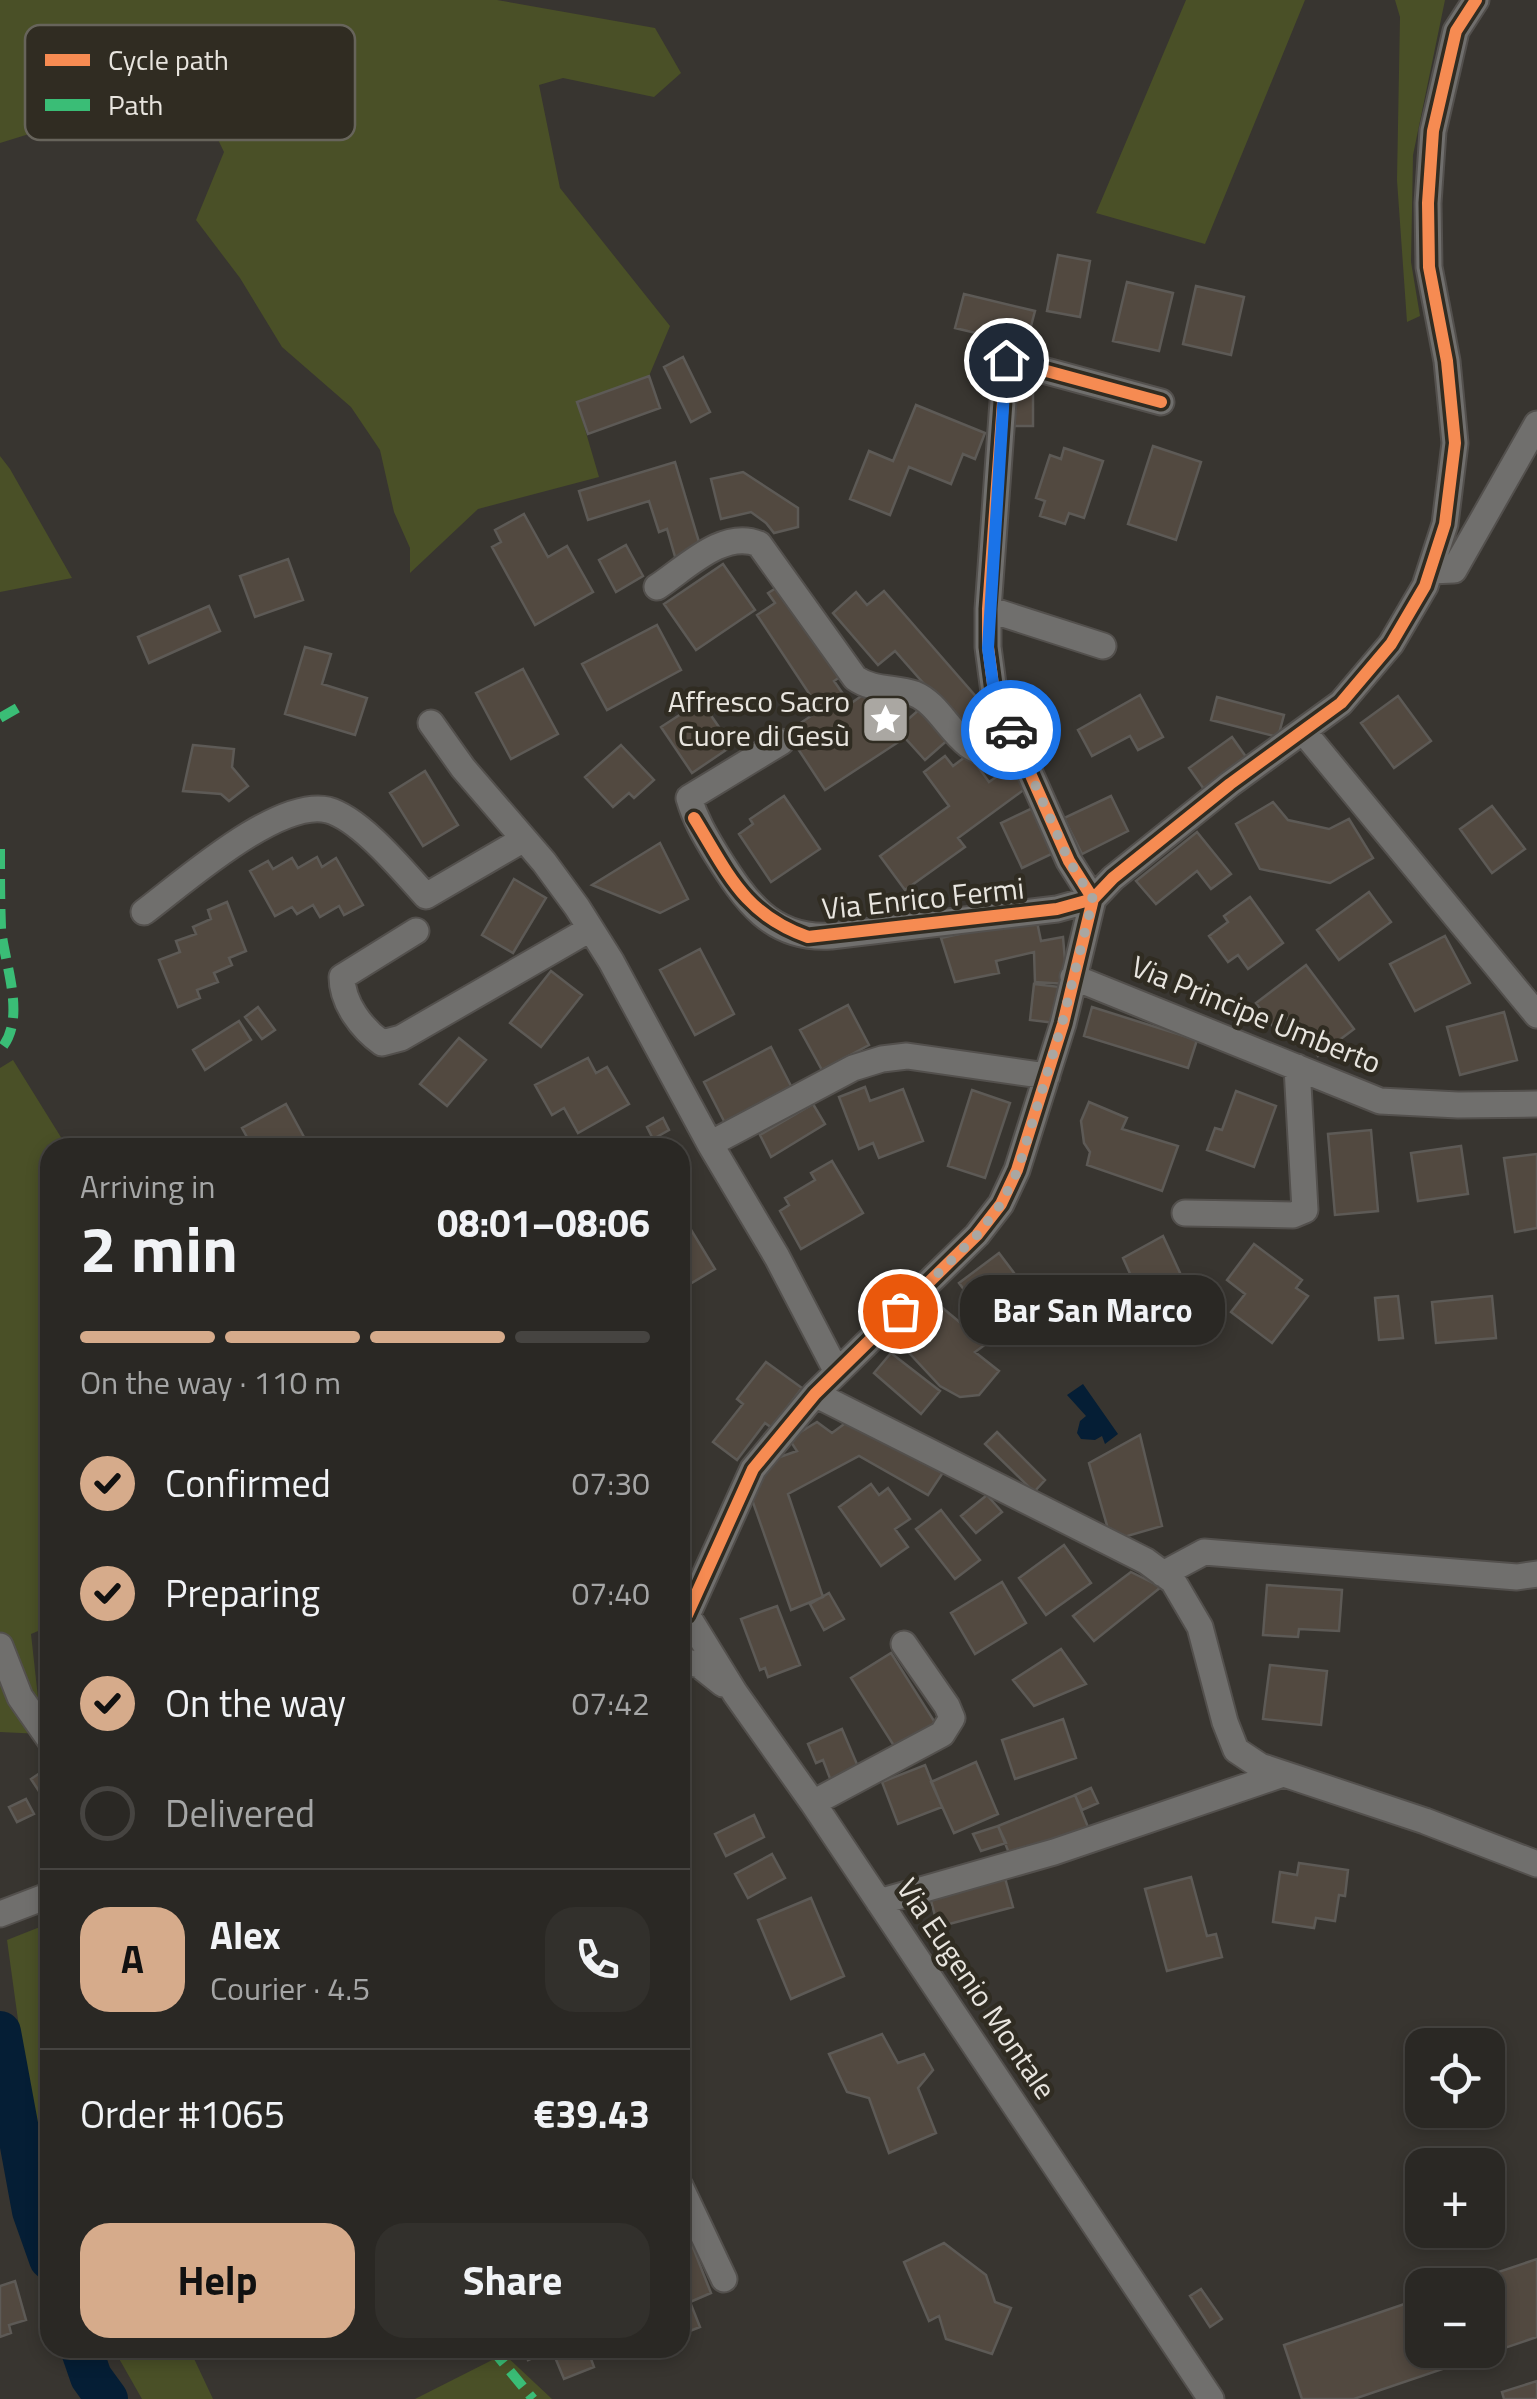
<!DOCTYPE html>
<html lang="en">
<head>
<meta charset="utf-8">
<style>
  body { margin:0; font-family:"Titillium Web",sans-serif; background:#32302c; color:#f1f3f6; height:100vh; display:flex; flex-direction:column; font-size:38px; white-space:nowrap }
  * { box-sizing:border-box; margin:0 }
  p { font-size:32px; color:#a5a6a6 }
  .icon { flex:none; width:55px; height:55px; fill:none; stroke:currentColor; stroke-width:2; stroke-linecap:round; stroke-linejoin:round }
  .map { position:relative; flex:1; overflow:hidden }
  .sheet { position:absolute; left:40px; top:1138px; width:650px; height:1220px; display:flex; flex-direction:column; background:#2a2824; border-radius:30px; box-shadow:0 5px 15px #0003,0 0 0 2px #464441 }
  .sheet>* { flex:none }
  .fabs { position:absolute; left:1405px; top:2028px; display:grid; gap:20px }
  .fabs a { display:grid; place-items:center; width:100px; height:100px; border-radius:20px; background:#2a2824; box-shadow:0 5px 15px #0003,0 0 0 2px #464441; font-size:50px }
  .pin { position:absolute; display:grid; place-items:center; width:85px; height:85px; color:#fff; margin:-42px; border:5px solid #fff; border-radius:50%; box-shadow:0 2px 10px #0007 }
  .courier { position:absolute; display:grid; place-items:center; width:100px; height:100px; margin:-50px; border:8px solid #1a73e8; border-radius:50%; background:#fff; color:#222; box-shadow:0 2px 12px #0007 }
  .bubble { position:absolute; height:70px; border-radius:30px; background:#2a2824; box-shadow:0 5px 15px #0003,0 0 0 2px #464441; font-size:32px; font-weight:700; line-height:70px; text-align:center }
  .head em { font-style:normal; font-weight:700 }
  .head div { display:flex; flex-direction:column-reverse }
  .head { display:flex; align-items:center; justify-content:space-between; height:170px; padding:0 40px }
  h1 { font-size:65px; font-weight:700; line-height:75px }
  .bar { display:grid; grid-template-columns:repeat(4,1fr); gap:15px 10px; align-content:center; height:120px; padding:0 40px }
  .bar i { height:12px; border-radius:8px; background:#464441 }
  .bar .selected { background:#d6ab8b }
  .bar p { grid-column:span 4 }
  .line { display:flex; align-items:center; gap:25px; padding:0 40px; border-top:2px solid #464441 }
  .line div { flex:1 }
  .round { display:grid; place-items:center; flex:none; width:105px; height:105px; border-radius:30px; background:#32302c }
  ol { padding:0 40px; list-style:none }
  li { display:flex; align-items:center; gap:30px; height:110px }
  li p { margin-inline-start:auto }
  li .icon { padding:10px; border-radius:50%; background:#d6ab8b; color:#111; stroke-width:4 }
  li:last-child { color:#a5a6a6 }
  li i { width:55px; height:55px; border:5px solid #464441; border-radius:50% }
  .action { display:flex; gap:20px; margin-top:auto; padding:20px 40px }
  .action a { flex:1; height:115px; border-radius:30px; background:#d6ab8b; color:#111; font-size:40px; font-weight:700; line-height:115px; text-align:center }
  .action a+a { background:#32302c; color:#f1f3f6 }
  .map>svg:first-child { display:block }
</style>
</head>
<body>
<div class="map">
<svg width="1537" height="2399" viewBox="0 0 1537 2399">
  <rect width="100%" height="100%" fill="#383530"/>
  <path fill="#4a5027" d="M 0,0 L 497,0 L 655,28 L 681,73 L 654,97 L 563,78 L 539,85 L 560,188 L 670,326 L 649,376 L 577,402 L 599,477 L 478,509 L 410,573 L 410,548 L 394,512 L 380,450 L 351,407 L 282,347 L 240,278 L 196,220 L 224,152 L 191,84 L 0,143 Z
    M 1186,0 L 1305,0 L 1205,244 L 1096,213 Z
    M 1395,0 L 1445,0 L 1413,155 L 1411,262 L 1420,316 L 1407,322 L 1397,180 L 1400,17 Z
    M 0,456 L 10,469 L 72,578 L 0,592 Z
    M 13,1060 L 67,1147 L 50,1148 L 50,1626 L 31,1634 L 42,1734 L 0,1732 L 0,1068 Z
    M 50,1923 L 50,2205 L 39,2172 L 7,1940 Z
    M 113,2348 L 189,2348 L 213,2399 L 142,2399 Z
    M 504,2354 L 552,2399 L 415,2399 Z"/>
  <path fill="#051e35" d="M 1083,1384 L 1118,1434 L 1105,1444 L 1102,1436 L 1095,1440 L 1081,1439 L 1077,1433 L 1080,1421 L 1086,1416 L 1067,1395 Z"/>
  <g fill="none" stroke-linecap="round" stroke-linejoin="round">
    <path stroke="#051e35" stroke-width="42" d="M 0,2032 L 33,2211 L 50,2259
      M 81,2348 L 91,2377 L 107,2399"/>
  </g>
  <path fill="#524940" stroke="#5d5a56" stroke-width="2.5" d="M 1058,255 L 1090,261 L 1080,317 L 1047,311 Z
    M 1127,282 L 1173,293 L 1159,351 L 1113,341 Z
    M 1196,286 L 1244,297 L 1231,355 L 1183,344 Z
    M 964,294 L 1035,311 L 1026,345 L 955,328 Z
    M 683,357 L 710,412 L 691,422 L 664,367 Z
    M 649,376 L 660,408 L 588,434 L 577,402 Z
    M 1013,381 L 1033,381 L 1033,426 L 1013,426 Z
    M 916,405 L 985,433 L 975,459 L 963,454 L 951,484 L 909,467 L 890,515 L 850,499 L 869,451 L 893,461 Z
    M 1153,446 L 1201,462 L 1176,540 L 1128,524 Z
    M 1064,448 L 1103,461 L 1084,518 L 1069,513 L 1065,524 L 1040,516 L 1045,501 L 1036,498 L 1050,455 L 1061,459 Z
    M 675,462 L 702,552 L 676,560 L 667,529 L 659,532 L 649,501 L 588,520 L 579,491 Z
    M 743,472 L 798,508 L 798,527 L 774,533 L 766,523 L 751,512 L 721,519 L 711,479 Z
    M 524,514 L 548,557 L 567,546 L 593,592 L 535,625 L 492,547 L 501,542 L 495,530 Z
    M 626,545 L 643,576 L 616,592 L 599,560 Z
    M 288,559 L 303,600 L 255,617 L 240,576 Z
    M 723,564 L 755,610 L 696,650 L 664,604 Z
    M 781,585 L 840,677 L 834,681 L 850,704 L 867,692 L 900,741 L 825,790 L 787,732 L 820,710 L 757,615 L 775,603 L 768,593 Z
    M 884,591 L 992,715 L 969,735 L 895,651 L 878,665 L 833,613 L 856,592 L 867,605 Z
    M 209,606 L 220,631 L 149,663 L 138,637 Z
    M 657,625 L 681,670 L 607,710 L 582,664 Z
    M 305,647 L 331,654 L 322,684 L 367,698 L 355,735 L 285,714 Z
    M 523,669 L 558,734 L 511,759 L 476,693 Z
    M 1140,695 L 1163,737 L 1138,750 L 1130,736 L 1092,756 L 1078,730 Z
    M 1398,696 L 1431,741 L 1394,768 L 1361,723 Z
    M 1217,697 L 1284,715 L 1278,737 L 1211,720 Z
    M 701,701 L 732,746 L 692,773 L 661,727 Z
    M 922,707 L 950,738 L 925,760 L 897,729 Z
    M 1232,737 L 1249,761 L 1206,792 L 1189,768 Z
    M 193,745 L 234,749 L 232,767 L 248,786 L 229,801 L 221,794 L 183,791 Z
    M 621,745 L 654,780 L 634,798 L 629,793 L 613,807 L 585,777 Z
    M 969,754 L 989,782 L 1013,765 L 1029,786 L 958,838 L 965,847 L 905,890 L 880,856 L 949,806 L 924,772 L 945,756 L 953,766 Z
    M 425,771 L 458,825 L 423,846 L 390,793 Z
    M 784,796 L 820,849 L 771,882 L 739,834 L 753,824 L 750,819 Z
    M 1111,796 L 1128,831 L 1082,854 L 1064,818 Z
    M 1273,802 L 1288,820 L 1329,829 L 1349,819 L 1373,858 L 1330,883 L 1260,869 L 1236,824 Z
    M 1039,805 L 1060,850 L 1022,868 L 1001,823 Z
    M 1492,806 L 1525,849 L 1492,873 L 1460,829 Z
    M 1197,832 L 1231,874 L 1211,889 L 1197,871 L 1156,904 L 1136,881 Z
    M 660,843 L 688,899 L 660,913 L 592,885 Z
    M 317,857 L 322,867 L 336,858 L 363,905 L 344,915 L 339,906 L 320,917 L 313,905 L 297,914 L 292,907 L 275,916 L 250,871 L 268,861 L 273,869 L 292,858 L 298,868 Z
    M 514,879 L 546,898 L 513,953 L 482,935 Z
    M 1369,892 L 1391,922 L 1339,960 L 1317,930 Z
    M 1250,897 L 1283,943 L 1248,969 L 1238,955 L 1228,962 L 1209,936 L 1228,922 L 1224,916 Z
    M 227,902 L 246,951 L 229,958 L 232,965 L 214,973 L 218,982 L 197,990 L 200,998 L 178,1007 L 159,960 L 180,952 L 176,941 L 196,934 L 193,927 L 211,919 L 208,910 Z
    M 1036,917 L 1041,941 L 1063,937 L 1067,984 L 1035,982 L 1034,952 L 996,961 L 999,973 L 955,982 L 941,938 Z
    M 1445,936 L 1470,983 L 1415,1011 L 1390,964 Z
    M 700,949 L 734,1014 L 695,1035 L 660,970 Z
    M 1306,965 L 1354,1029 L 1318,1056 L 1288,1018 L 1274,1028 L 1256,1003 Z
    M 551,971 L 582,995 L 541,1047 L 510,1023 Z
    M 1034,984 L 1060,987 L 1056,1023 L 1030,1020 Z
    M 848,1005 L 869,1045 L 822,1070 L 800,1030 Z
    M 258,1007 L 275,1030 L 262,1039 L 245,1017 Z
    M 1092,1007 L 1197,1040 L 1188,1068 L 1084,1036 Z
    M 1504,1012 L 1517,1060 L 1460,1075 L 1447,1027 Z
    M 239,1021 L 251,1040 L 205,1070 L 193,1050 Z
    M 459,1038 L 486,1060 L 447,1106 L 420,1084 Z
    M 771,1047 L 792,1088 L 725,1123 L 704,1082 Z
    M 588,1058 L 596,1073 L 607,1067 L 629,1104 L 578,1133 L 564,1108 L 552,1115 L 535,1085 Z
    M 865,1087 L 870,1101 L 903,1089 L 923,1141 L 879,1158 L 873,1143 L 859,1149 L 839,1097 Z
    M 972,1090 L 1010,1103 L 985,1178 L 948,1166 Z
    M 1236,1091 L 1276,1106 L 1254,1167 L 1207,1150 L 1215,1128 L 1222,1130 Z
    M 1089,1102 L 1127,1118 L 1122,1129 L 1178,1146 L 1162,1191 L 1087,1165 L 1090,1152 L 1084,1143 L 1081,1121 Z
    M 286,1104 L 310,1148 L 253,1148 L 242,1128 Z
    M 813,1104 L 825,1124 L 771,1157 L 760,1135 Z
    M 663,1118 L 669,1130 L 653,1139 L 647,1127 Z
    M 1371,1130 L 1378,1211 L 1335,1215 L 1328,1134 Z
    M 1461,1146 L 1468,1194 L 1418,1201 L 1411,1153 Z
    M 1537,1154 L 1537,1228 L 1515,1232 L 1504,1158 Z
    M 832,1161 L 863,1213 L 801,1249 L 780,1211 L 789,1205 L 785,1198 L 815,1180 L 811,1173 Z
    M 682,1215 L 715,1269 L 680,1290 L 680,1216 Z
    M 1163,1236 L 1187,1288 L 1145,1307 L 1123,1258 Z
    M 1254,1244 L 1302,1280 L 1296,1288 L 1308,1296 L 1272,1343 L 1231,1312 L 1245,1294 L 1227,1280 Z
    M 999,1253 L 1048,1318 L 1025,1336 L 1020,1329 L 1003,1342 L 959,1283 Z
    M 1398,1296 L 1403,1338 L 1379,1340 L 1375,1298 Z
    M 1492,1296 L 1496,1338 L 1436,1343 L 1432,1302 Z
    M 939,1305 L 986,1344 L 975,1352 L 999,1371 L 979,1395 L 960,1397 L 940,1386 L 898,1341 Z
    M 891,1353 L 940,1391 L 921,1414 L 874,1373 Z
    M 766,1362 L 802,1388 L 772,1428 L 765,1423 L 737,1460 L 713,1442 L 743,1404 L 737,1399 Z
    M 851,1419 L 944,1471 L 928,1495 L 859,1456 L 788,1494 L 823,1597 L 791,1610 L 750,1494 L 774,1459 L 797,1451 L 789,1439 L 817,1422 L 832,1433 Z
    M 997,1432 L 1045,1480 L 1034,1492 L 985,1444 Z
    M 1140,1435 L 1162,1526 L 1124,1537 L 1108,1529 L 1089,1463 Z
    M 871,1484 L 879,1495 L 888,1488 L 910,1519 L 895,1529 L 908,1547 L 881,1566 L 839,1507 Z
    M 987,1495 L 1002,1512 L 976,1533 L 961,1516 Z
    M 941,1510 L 980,1560 L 955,1579 L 916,1529 Z
    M 1064,1545 L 1091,1583 L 1046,1615 L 1019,1578 Z
    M 1131,1572 L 1161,1587 L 1094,1641 L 1073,1616 Z
    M 1002,1582 L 1026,1623 L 975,1654 L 951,1613 Z
    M 1267,1585 L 1342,1590 L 1339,1631 L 1299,1629 L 1298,1637 L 1263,1635 Z
    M 829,1593 L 844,1619 L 824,1630 L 810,1604 Z
    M 777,1606 L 800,1665 L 768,1677 L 765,1668 L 760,1670 L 741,1619 Z
    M 1061,1649 L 1086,1684 L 1034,1706 L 1013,1680 Z
    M 891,1653 L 936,1724 L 896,1749 L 851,1678 Z
    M 1270,1665 L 1327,1671 L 1321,1725 L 1263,1719 Z
    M 1063,1719 L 1076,1758 L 1015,1779 L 1002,1740 Z
    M 842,1729 L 859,1769 L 831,1781 L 823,1760 L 816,1763 L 808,1744 Z
    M 976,1762 L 998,1814 L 954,1833 L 931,1782 Z
    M 925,1765 L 942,1807 L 898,1824 L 882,1782 Z
    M 50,1766 L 50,1808 L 31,1779 Z
    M 1091,1788 L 1098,1803 L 1082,1810 L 1075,1795 Z
    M 1075,1795 L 1088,1827 L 1011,1858 L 998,1826 Z
    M 26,1799 L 34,1814 L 17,1822 L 9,1807 Z
    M 754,1815 L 764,1837 L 726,1856 L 715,1834 Z
    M 998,1826 L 1006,1843 L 981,1851 L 973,1834 Z
    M 772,1854 L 785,1878 L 748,1898 L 735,1874 Z
    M 1299,1863 L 1348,1870 L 1345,1896 L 1339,1895 L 1335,1921 L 1316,1918 L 1314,1928 L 1273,1922 L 1280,1872 L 1297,1875 Z
    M 1191,1877 L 1207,1936 L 1216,1934 L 1222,1957 L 1167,1971 L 1145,1889 Z
    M 1005,1878 L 1013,1907 L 938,1927 L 930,1897 Z
    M 811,1898 L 844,1976 L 791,1999 L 758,1920 Z
    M 882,2034 L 898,2063 L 924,2054 L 933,2070 L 918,2088 L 936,2133 L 889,2153 L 869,2098 L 847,2092 L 829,2054 Z
    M 944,2243 L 986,2275 L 995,2302 L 1011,2308 L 992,2354 L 946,2339 L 939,2316 L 929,2321 L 904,2262 Z
    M 692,2245 L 711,2293 L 690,2302 L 700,2327 L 680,2335 L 680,2250 Z
    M 1537,2259 L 1537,2337 L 1354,2399 L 1302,2399 L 1284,2345 L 1422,2298 L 1422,2350 L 1488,2350 L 1488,2285 L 1460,2285 Z
    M 15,2281 L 26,2320 L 9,2325 L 11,2333 L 0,2337 L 0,2286 Z
    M 1201,2289 L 1222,2319 L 1210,2327 L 1190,2296 Z
    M 523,2348 L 587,2348 L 594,2367 L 564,2379 L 552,2350 L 528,2360 Z
    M 1537,2381 L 1537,2399 L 1504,2399 L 1502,2392 Z"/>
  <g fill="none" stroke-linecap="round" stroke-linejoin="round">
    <defs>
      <path id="minor" d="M 1430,571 L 1454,570 L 1537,424
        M 657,587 C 686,568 723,529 759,544 L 855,678 C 873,691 895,687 915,694 C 945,706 958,757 996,753 C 1002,753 1011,746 1017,743
        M 988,609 L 1103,646
        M 431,723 L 463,768 L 544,862 L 577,907 L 611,961 L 710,1144 L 777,1257 L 837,1372
        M 1303,731 L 1537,1015
        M 781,742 L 689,798 C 695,819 705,836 716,854 C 745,900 771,940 831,936 L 1057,909 L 1093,899
        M 1093,899 L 1069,861 L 994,692 L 988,647 L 988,609 L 1006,360 L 1161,402
        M 144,912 C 184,882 278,798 328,810 C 361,819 403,871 426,896 L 524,839
        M 416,931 L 342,977 C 342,1003 362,1029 382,1043 L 401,1038 L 590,929
        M 1073,977 L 1380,1101 L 1458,1105 L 1537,1104
        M 710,1144 L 853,1068 L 882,1059 L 907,1056 L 1047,1076
        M 1185,1213 L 1293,1215 L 1305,1210 L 1297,1067
        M 815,1394 L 1146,1561 L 1173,1581 L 1200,1627 L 1225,1722 L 1236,1750 L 1260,1766 L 1425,1821 L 1537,1864
        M 1163,1574 L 1204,1552 L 1517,1577 L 1537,1574
        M 687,1615 L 735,1693 L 813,1803 L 1211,2399
        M 680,1618 L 687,1615 L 753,1469 L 815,1394 L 977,1235 L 1001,1204 L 1017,1170 L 1063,1024 L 1093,899 L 1113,878 L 1230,784 L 1341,703 L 1391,644 L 1425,586 L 1445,524 L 1455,443 L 1447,361 L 1429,267 L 1428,203 L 1433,131 L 1456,31 L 1476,0
        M 0,1646 L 20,1697 L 50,1740
        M 680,1660 L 699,1665 L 723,1684
        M 813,1803 L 942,1734 L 952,1718 L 947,1706 L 904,1644
        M 879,1902 L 1054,1852 L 1283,1774
        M 0,1914 L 50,1895
        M 680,2186 L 724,2279"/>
    </defs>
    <use href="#minor" stroke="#53504d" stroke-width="29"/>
    <use href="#minor" stroke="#706f6d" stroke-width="25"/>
    <path stroke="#3abd76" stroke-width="10" stroke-dasharray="20 10" stroke-linecap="butt" d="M 0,718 L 26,703
      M 0,849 C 0,875 0,902 1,928 C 4,964 28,1019 0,1050
      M 491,2348 L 533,2399"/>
    <defs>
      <path id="cycleway" d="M 694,818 C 728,873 743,914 808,937 L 1057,909 L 1093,899
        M 1093,899 L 1069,861 L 994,692 L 988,647 L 988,609 L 1006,360 L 1161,402
        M 680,1618 L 687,1615 L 753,1469 L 815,1394 L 977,1235 L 1001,1204 L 1017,1170 L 1063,1024 L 1093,899 L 1113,878 L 1230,784 L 1341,703 L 1391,644 L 1425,586 L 1445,524 L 1455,443 L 1447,361 L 1429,267 L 1428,203 L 1433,131 L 1456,31 L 1476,0"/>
    </defs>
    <use href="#cycleway" stroke="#302c22" stroke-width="19"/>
    <use href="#cycleway" stroke="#f68b52" stroke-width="12"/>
  </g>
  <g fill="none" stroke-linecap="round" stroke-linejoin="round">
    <path stroke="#aaa7a2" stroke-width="10" stroke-dasharray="0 18" d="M 900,1311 L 977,1235 L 1001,1204 L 1018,1170 L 1062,1024 L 1093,899 L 1069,861 L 1011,730"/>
    <path stroke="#1a73e8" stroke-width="12" d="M 1006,360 L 988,648 L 994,692 L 1011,730"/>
  </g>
  <defs>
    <symbol id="sight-square" viewBox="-11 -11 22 22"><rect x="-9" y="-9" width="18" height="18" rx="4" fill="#aaa7a2" stroke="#302c22"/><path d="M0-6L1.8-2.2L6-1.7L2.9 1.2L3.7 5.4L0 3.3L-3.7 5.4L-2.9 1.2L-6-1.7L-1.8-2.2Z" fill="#fff"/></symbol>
  </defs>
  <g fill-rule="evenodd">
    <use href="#sight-square" x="858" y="692" width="55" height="55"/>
  </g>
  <g text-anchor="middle" stroke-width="9" stroke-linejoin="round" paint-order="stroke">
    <g font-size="30" fill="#e8e5df" stroke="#302c22" text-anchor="end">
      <text x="850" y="712">Affresco Sacro<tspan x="850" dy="34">Cuore di Gesù</tspan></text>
    </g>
    <g font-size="30" fill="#e8e5df" stroke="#302c22">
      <text transform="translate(923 899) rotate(-6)" y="10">Via Enrico Fermi</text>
      <text transform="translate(1256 1015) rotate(22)" y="10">Via Principe Umberto</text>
      <text transform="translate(976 1989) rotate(56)" y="10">Via Eugenio Montale</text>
    </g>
  </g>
  <rect x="25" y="25" width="330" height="115" rx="15" fill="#302c22" stroke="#67645b" stroke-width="2.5"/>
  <rect x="45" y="54" width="45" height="12" fill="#f68b52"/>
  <rect x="45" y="99" width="45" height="12" fill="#3abd76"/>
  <g font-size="28" fill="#e8e5df">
    <text x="108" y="70">Cycle path</text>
    <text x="108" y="115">Path</text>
  </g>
</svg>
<div class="fabs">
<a><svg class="icon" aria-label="locate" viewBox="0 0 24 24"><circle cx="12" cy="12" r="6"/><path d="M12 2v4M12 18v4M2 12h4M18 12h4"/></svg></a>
<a>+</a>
<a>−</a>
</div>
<div class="pin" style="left:900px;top:1311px;background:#ea580c"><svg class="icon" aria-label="bag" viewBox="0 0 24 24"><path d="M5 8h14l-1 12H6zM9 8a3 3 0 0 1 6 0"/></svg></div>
<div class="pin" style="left:1006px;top:360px;background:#1f2937"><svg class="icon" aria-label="home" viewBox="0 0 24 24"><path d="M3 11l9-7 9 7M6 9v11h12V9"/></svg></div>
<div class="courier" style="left:1011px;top:730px"><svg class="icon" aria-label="car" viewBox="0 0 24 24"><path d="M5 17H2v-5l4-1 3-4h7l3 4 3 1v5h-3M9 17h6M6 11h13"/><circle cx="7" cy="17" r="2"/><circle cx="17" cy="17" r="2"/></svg></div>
<div class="bubble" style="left:960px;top:1275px;width:265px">Bar San Marco</div>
<section class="sheet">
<div class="head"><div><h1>2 min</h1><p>Arriving in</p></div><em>08:01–08:06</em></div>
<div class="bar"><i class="selected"></i><i class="selected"></i><i class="selected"></i><i></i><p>On the way · 110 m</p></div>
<ol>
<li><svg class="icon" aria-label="check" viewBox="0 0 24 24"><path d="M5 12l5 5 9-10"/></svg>Confirmed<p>07:30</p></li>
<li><svg class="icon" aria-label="check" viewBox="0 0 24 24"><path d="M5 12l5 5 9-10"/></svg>Preparing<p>07:40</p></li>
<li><svg class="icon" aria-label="check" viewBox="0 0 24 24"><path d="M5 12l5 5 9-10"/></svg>On the way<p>07:42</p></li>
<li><i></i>Delivered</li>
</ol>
<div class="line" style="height:180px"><b class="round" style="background:#d6ab8b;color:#111">A</b><div><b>Alex</b><p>Courier · 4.5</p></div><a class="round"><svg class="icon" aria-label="phone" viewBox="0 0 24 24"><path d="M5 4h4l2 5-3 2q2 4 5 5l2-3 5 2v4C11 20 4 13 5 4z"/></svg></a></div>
<div class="line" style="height:130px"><div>Order #1065</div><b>€39.43</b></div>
<div class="action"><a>Help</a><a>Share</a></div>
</section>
</div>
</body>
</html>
